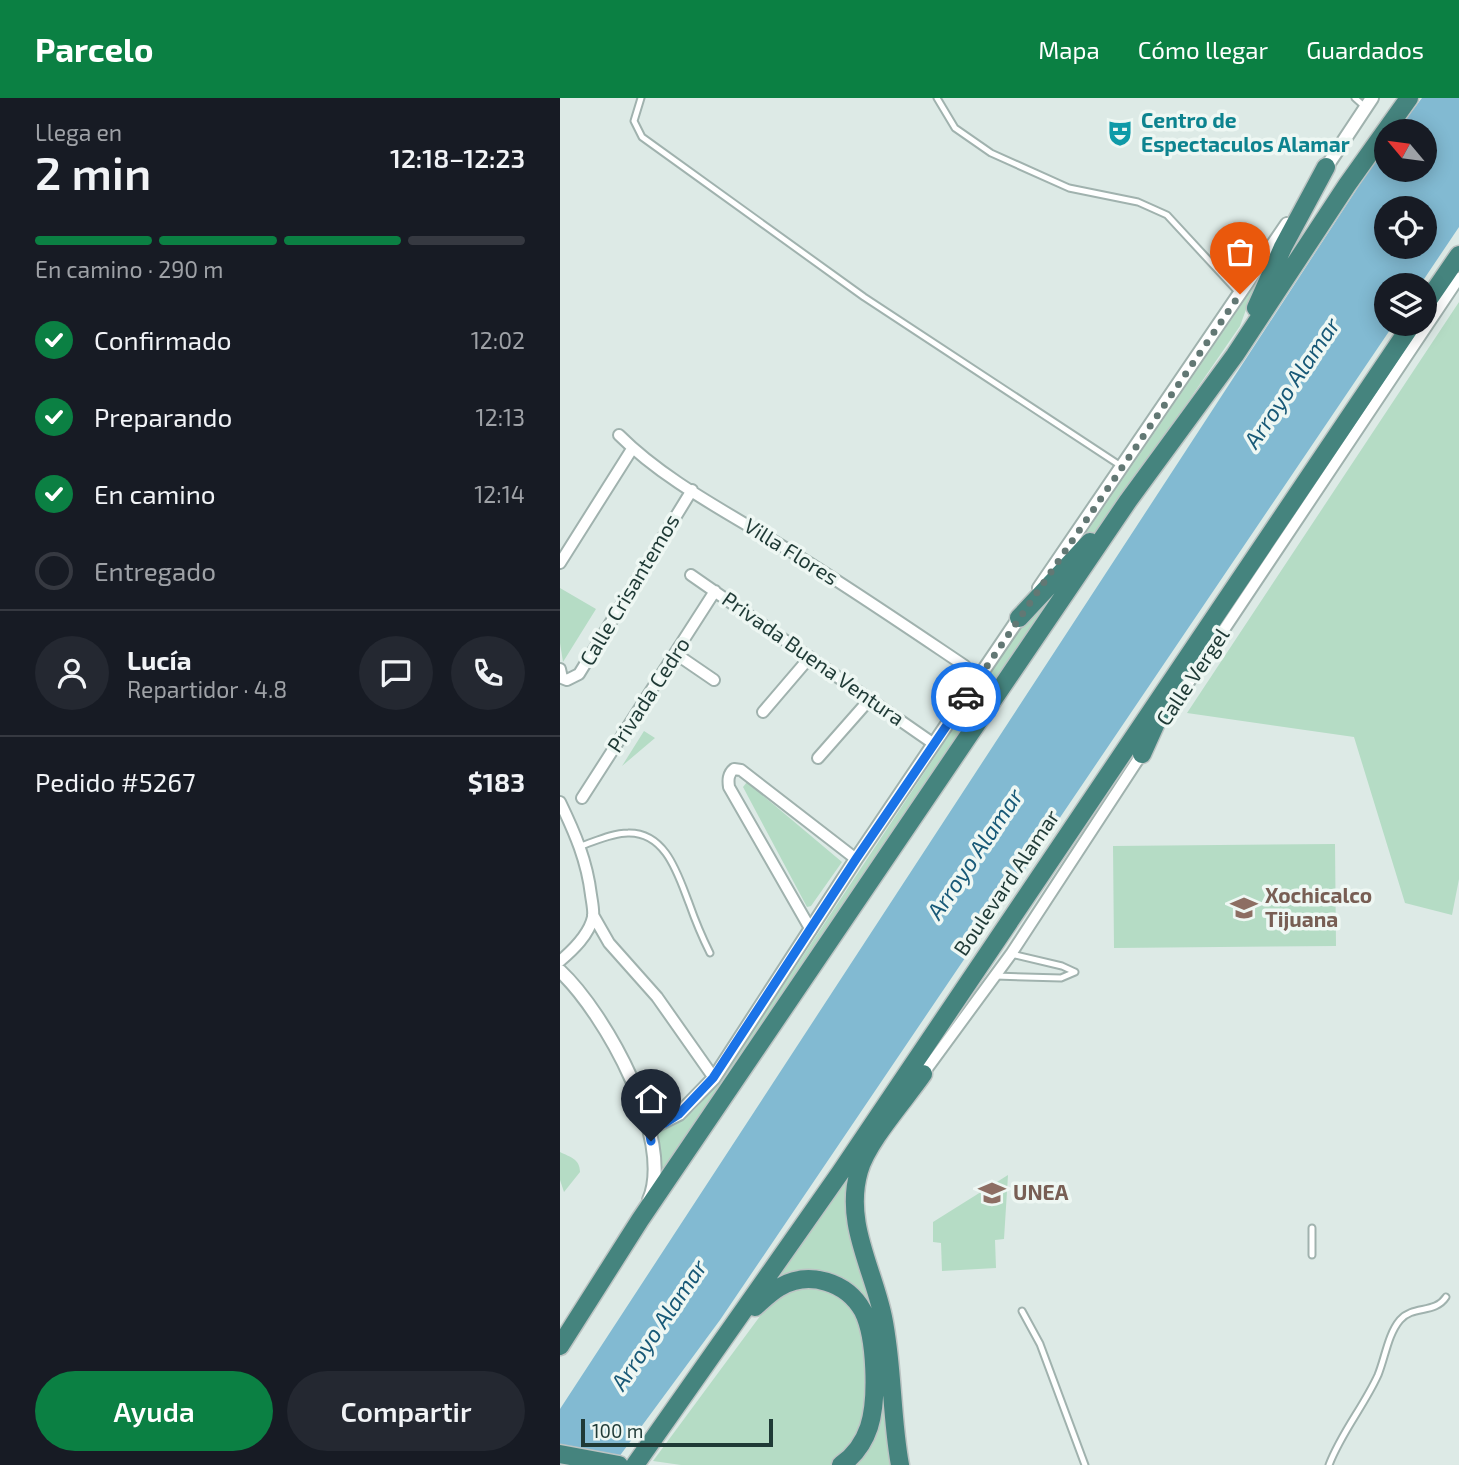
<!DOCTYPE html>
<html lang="es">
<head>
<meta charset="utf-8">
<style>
  body { margin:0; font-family:"Exo 2",sans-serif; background:#242831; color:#f1f3f6; height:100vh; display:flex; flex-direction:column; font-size:26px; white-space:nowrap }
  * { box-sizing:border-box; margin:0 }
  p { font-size:23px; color:#9ea1a6 }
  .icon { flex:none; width:38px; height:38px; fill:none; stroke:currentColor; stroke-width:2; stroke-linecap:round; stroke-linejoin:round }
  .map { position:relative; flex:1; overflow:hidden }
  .panel { display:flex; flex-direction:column; background:#171b24; width:560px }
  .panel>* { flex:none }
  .needle { width:46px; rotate:299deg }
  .tools { position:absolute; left:814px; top:21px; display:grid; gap:14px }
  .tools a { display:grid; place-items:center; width:63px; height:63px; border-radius:50%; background:#171b24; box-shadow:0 4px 18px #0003; font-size:35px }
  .scale { position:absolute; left:21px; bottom:18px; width:192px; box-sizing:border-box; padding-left:7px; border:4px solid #1f3a36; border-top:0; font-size:19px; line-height:24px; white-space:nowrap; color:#1f3a36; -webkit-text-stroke:5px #eef7f3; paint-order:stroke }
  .pin { position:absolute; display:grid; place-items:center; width:60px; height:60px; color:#fff; margin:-72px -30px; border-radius:50% 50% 50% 0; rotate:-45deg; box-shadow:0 0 7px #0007 }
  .pin .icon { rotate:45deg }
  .courier { position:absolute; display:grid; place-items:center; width:70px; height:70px; margin:-35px; border:5px solid #1a73e8; border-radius:50%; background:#fff; color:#222; box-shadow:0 2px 9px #0007 }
  .summary em { font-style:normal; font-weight:600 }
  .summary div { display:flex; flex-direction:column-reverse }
  .summary { display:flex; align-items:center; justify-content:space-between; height:119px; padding:0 35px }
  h1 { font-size:46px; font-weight:600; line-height:52px }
  .bar { display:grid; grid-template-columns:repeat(4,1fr); gap:10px 7px; align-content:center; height:84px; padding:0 35px }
  .bar i { height:9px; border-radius:5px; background:#363941 }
  .bar .selected { background:#0b8043 }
  .bar p { grid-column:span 4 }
  .line { display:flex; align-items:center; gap:18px; padding:0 35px; border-top:2px solid #363941 }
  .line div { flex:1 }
  .round { display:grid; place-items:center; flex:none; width:74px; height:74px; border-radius:37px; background:#242831 }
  ol { padding:0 35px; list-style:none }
  li { display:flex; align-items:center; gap:21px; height:77px }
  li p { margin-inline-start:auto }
  li .icon { padding:7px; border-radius:50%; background:#0b8043; color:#fff; stroke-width:4 }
  li:last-child { color:#9ea1a6 }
  li i { width:38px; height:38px; border:4px solid #363941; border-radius:50% }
  .action { display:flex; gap:14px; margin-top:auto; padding:14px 35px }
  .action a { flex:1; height:80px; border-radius:42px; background:#0b8043; color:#fff; font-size:28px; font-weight:600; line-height:80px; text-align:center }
  .action a+a { background:#242831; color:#f1f3f6 }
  header { display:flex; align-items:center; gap:42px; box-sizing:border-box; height:98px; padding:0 35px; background:#0b8043; color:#fff }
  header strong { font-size:33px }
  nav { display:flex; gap:38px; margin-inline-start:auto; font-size:24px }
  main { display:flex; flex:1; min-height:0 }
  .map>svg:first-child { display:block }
</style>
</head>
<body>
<header>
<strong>Parcelo</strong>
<nav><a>Mapa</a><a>Cómo llegar</a><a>Guardados</a></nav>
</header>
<main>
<section class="panel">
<div class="summary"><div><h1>2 min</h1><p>Llega en</p></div><em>12:18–12:23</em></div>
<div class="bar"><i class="selected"></i><i class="selected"></i><i class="selected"></i><i></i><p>En camino · 290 m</p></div>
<ol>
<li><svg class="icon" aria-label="check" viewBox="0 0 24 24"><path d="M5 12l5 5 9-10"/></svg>Confirmado<p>12:02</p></li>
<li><svg class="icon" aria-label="check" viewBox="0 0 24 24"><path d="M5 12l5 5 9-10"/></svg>Preparando<p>12:13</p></li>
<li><svg class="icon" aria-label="check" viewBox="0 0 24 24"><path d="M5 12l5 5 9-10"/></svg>En camino<p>12:14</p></li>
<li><i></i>Entregado</li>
</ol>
<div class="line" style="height:126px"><a class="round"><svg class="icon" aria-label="person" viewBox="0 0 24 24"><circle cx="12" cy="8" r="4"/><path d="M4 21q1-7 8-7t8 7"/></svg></a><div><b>Lucía</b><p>Repartidor · 4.8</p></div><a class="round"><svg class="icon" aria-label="chat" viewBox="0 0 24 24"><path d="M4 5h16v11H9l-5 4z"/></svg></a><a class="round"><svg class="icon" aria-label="phone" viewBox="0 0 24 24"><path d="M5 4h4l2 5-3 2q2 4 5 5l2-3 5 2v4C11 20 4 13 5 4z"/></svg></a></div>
<div class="line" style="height:91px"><div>Pedido #5267</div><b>$183</b></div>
<div class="action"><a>Ayuda</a><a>Compartir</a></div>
</section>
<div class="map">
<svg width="899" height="1367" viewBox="0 0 899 1367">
  <rect width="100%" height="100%" fill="#ddeae6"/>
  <path fill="#b5dcc5" d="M 695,187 L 680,228 L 541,430 L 509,460 Z
    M 899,204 L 899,781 L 892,817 L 845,805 L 794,639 L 627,615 Z
    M 499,488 L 101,1084 L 93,1035 C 127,1029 145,999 166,974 L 466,521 Z
    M 0,490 L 36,511 L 3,564 L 0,545 Z
    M 84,633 L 95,640 L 62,668 Z
    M 187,684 L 282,764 L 251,808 L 247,809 L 183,689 Z
    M 775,746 L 776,848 L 554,850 L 553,748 Z
    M 0,1054 C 10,1059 20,1061 20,1074 L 4,1094 L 0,1082 Z
    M 296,1067 L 318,1216 L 334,1367 L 295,1367 L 313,1341 L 319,1304 L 290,1189 L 213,1187 Z
    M 448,1077 L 444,1141 L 435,1142 L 436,1170 L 382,1173 L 381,1145 L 373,1144 L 373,1124 Z
    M 246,1189 L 274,1194 L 289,1204 L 305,1233 L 308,1311 L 304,1329 L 283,1358 L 270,1367 L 121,1367 L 93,1363 L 212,1202 L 227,1193 Z"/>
  <path fill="#82bad2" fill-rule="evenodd" d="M 862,0 L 899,0 L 899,129 L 860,187 L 826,187 L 826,226 L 834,226 L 160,1222 L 53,1367 L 0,1367 L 0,1311 L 819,57 L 826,49 L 826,72 L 864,72 L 864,33 L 837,33 ZM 826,110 L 864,110 L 864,149 L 826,149 Z"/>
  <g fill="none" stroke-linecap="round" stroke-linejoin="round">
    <defs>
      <path id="service" d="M 81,0 L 74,23 L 82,39 L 304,199 L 561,368
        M 377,0 L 395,30 L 431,55 L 509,90 L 578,104 L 607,117 L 680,196
        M 795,0 L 805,9
        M 21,748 C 36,743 52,735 68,735 C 106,734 118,777 129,805 C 135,822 142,839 150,855
        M 451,856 L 502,868 L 515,874
        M 435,878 L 501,880 L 515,874
        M 752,1157 L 752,1130
        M 462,1213 L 480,1246 L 525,1367
        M 769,1367 C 781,1335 804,1308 818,1277 C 825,1260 828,1236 840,1222 C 853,1207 875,1216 886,1199"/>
      <path id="minor" d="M 59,337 C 105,383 167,414 222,448 C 284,486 344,527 405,568
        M 0,465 L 72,351
        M 131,477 L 374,646
        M 116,556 L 154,582
        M 0,571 L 2,580 L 7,582 L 19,576 L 132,392
        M 203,614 L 250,559
        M 605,620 L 899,180
        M 258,660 L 310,601
        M 22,700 L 155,493
        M 0,704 C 15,735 27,763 31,797 C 32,804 34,813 33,819 C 29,837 13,852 0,863
        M 33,817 L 49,845 L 97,899 L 154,980
        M 251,832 L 169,689 C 168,682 168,676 174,671 L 181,672 L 296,761
        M 363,976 L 451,856 L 585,651"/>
      <path id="tertiary" d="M 763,74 L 812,0
        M 479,490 L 727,126
        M 0,873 C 45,915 115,1041 89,1102
        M 89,1031 L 119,1016 L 154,980 L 296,761 L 463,514"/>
      <path id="trunk" d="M 864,208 L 899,157
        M 696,210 L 723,149 L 766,69
        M 459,520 L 530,444
        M 582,656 L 605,605
        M 195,1209 C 203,1202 211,1194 220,1189 C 249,1172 287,1184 303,1213 C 316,1239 318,1301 309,1329 C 304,1344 294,1358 281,1367
        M 0,1248 L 80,1122 L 568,403 L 675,257 L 787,87 L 849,0
        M 0,1356 L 59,1367
        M 75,1367 L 280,1075 L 852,226
        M 340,1367 C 331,1318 333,1267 323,1219 C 313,1170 284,1125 299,1073 C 307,1044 345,1002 363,976"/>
    </defs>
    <use href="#service" stroke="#a0b2ae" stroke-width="9"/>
    <use href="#minor" stroke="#a0b2ae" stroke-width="14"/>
    <use href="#tertiary" stroke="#a0b2ae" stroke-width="16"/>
    <use href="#trunk" stroke="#bcc4c3" stroke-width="21"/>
    <use href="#service" stroke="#fff" stroke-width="5"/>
    <use href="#minor" stroke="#fff" stroke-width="10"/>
    <use href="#tertiary" stroke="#fff" stroke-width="12"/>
    <use href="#trunk" stroke="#45847e" stroke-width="18"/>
  </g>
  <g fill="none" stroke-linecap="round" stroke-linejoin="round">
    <path stroke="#627874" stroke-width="7" stroke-dasharray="0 12.6" d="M 406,599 L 680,196"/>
    <path stroke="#1a73e8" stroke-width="9" d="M 91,1043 L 89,1031 L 105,1025 L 119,1016 L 153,980 L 296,761 L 406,599"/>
  </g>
  <defs>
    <symbol id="theatre-bare" viewBox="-9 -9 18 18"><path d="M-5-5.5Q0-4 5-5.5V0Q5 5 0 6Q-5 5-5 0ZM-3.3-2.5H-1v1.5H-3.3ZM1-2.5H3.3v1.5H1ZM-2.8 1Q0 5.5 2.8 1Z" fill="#0f9aa8" stroke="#eef7f3" stroke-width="2.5" paint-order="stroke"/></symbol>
    <symbol id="university-bare" viewBox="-9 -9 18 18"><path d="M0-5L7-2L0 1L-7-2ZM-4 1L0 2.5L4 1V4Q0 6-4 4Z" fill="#8d6e63" stroke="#eef7f3" stroke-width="2.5" paint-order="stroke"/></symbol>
  </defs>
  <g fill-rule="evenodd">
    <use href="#theatre-bare" x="541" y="16" width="38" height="38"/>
    <use href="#university-bare" x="665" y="791" width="38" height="38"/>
    <use href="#university-bare" x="413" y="1076" width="38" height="38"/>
  </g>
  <g text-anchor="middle" stroke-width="7" stroke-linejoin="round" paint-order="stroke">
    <g font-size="21" font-weight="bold" fill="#0d838f" stroke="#eef7f3" text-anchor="start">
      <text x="581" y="30">Centro de<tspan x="581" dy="24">Espectaculos Alamar</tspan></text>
    </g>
    <g font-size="21" fill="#1f3a36" stroke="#eef7f3">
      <text transform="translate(231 454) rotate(32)" y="7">Villa Flores</text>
      <text transform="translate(70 492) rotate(-59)" y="7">Calle Crisantemos</text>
      <text transform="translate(253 561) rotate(35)" y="7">Privada Buena Ventura</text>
      <text transform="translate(633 579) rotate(-56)" y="7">Calle Vergel</text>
      <text transform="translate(89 597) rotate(-57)" y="7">Privada Cedro</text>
      <text transform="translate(447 785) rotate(-56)" y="7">Boulevard Alamar</text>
    </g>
    <g font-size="21" font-weight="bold" fill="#785e54" stroke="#eef7f3" text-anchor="start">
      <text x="705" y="805">Xochicalco<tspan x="705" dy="24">Tijuana</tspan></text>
      <text x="453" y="1102">UNEA</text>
    </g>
    <g font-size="23" font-style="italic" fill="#185977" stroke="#eef7f3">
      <text transform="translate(732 285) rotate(-56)" y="8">Arroyo Alamar</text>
      <text transform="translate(415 756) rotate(-56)" y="8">Arroyo Alamar</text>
      <text transform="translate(99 1227) rotate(-56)" y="8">Arroyo Alamar</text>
    </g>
  </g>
</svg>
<div class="tools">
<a><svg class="needle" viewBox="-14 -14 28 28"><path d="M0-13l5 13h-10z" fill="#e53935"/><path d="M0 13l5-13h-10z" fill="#9ea1a6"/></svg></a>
<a><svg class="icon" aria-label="locate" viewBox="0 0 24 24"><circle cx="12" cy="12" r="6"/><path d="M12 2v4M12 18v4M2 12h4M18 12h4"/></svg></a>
<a><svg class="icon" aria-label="layers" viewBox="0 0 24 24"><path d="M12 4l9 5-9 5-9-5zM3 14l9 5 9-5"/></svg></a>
</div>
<div class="scale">100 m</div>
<div class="pin" style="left:680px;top:196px;background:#ea580c"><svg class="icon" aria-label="bag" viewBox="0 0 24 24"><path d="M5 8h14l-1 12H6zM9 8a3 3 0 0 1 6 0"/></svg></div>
<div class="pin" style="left:91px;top:1043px;background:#1f2937"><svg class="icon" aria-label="home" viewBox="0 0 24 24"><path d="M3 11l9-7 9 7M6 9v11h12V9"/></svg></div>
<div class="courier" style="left:406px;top:599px"><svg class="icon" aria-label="car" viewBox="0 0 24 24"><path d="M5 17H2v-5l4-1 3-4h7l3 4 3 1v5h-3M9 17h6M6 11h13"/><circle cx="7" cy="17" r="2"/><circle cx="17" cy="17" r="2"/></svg></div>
</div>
</main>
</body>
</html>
